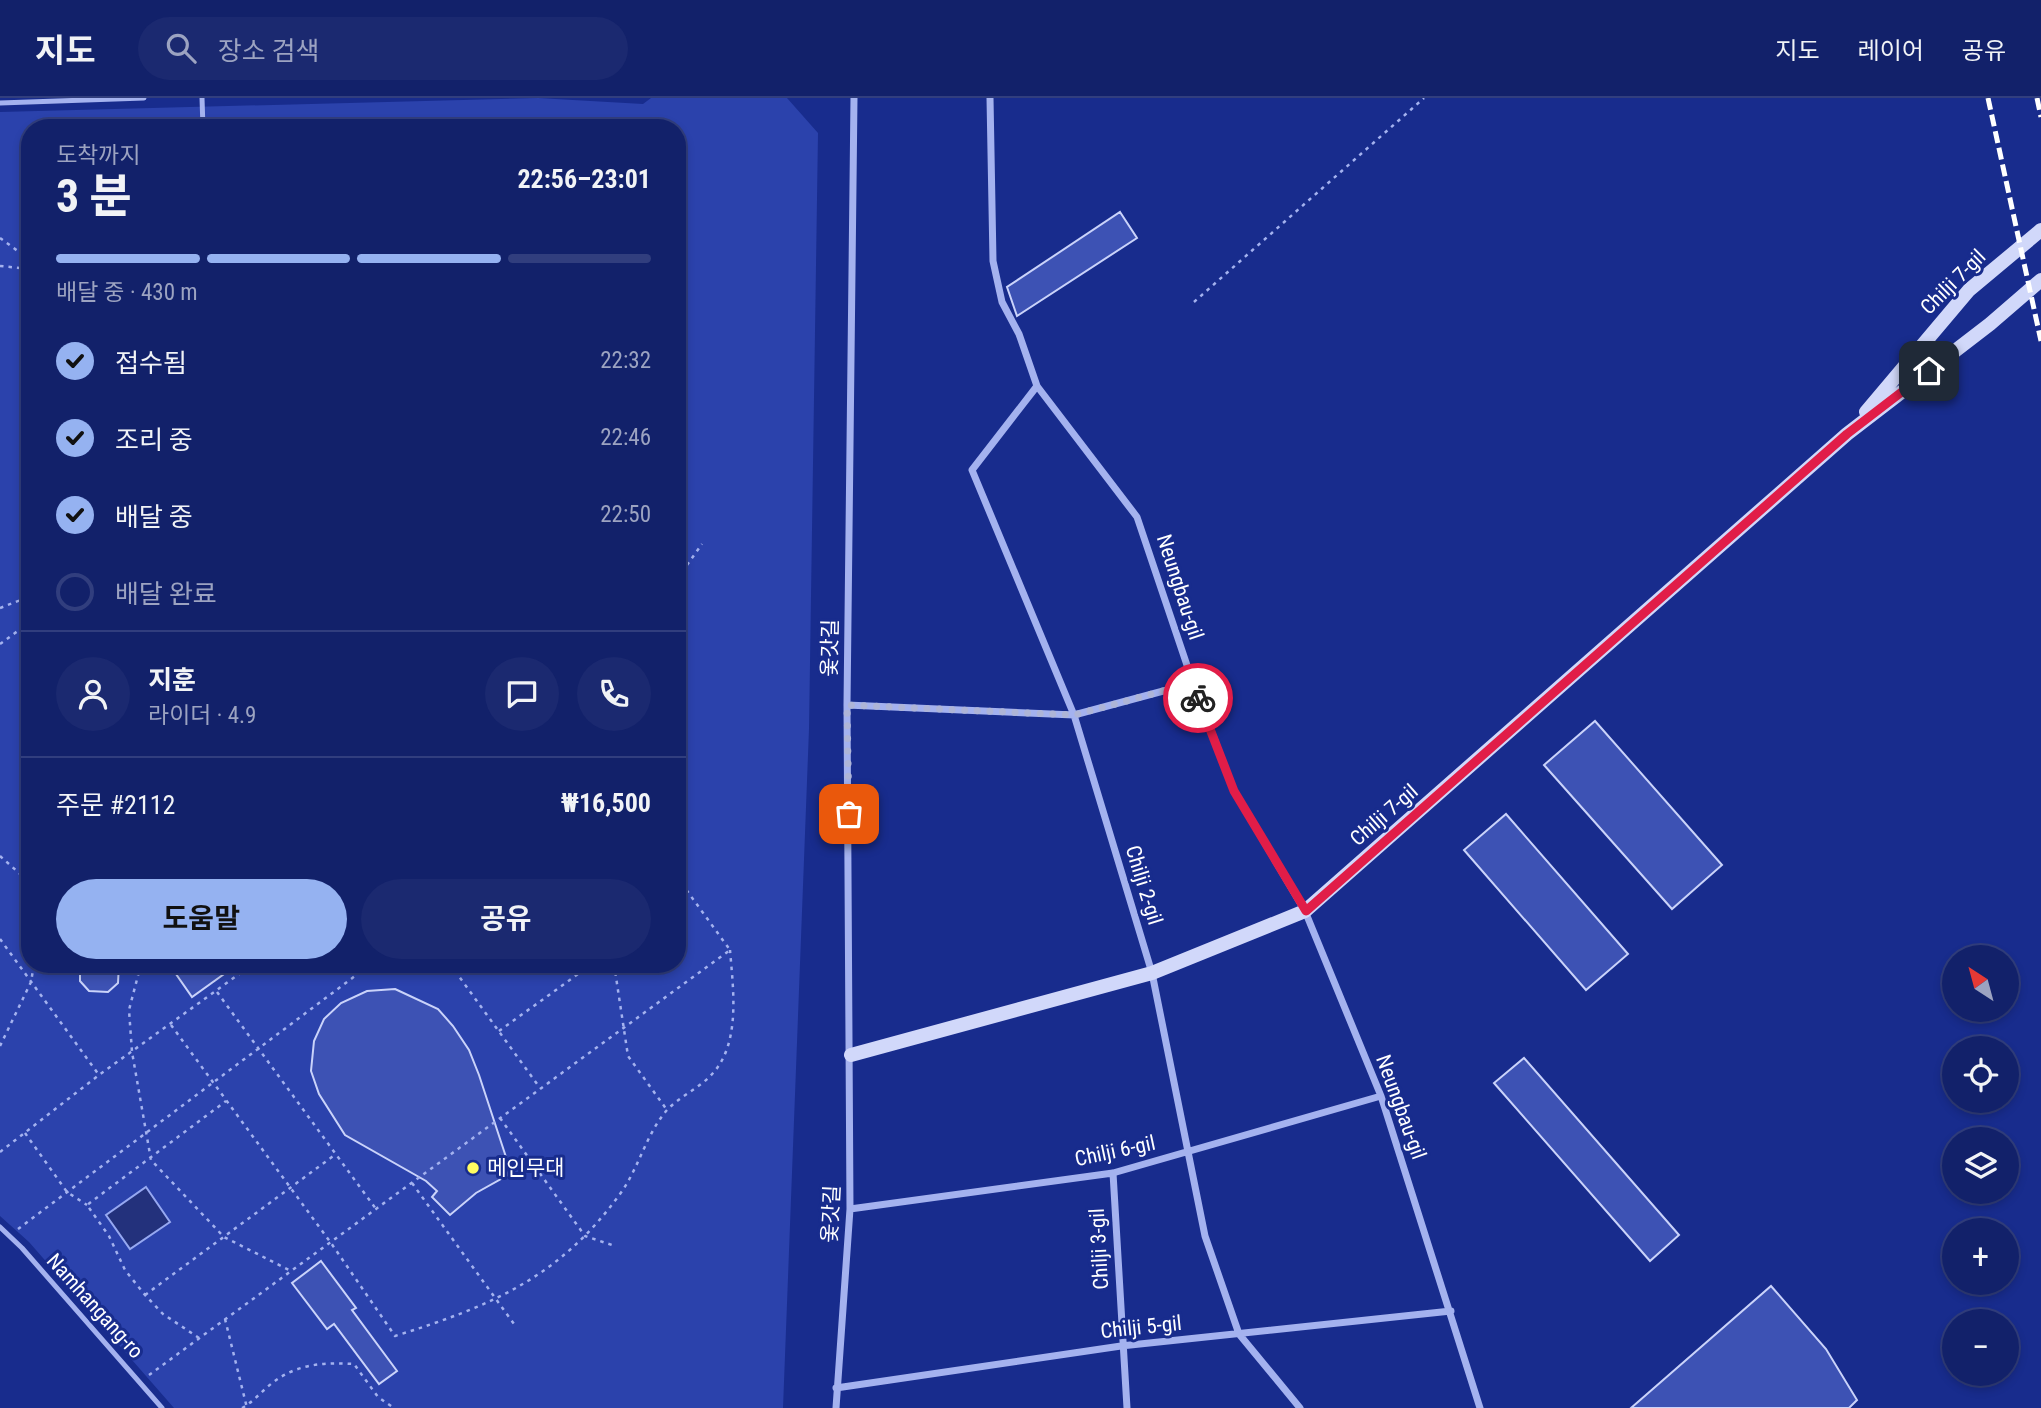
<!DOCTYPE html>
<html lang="ko">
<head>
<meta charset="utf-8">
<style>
  body { margin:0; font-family:"Roboto Condensed","Noto Sans KR",sans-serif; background:#1b2970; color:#f1f3f6; height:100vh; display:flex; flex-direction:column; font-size:26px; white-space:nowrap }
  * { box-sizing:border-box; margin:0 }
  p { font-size:23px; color:#9ca3c1 }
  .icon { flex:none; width:38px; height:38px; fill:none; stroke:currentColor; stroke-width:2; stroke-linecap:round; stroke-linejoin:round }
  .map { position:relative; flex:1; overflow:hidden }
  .details { position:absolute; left:21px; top:21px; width:665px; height:854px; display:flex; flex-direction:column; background:#12216a; border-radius:28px; box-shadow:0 4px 10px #0003,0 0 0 2px #313e7e }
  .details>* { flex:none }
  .needle { width:46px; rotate:324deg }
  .buttons { position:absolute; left:1942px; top:847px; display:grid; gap:14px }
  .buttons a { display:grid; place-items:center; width:77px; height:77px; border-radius:50%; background:#12216a; box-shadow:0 4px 10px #0003,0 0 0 2px #313e7e; font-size:35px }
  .pin { position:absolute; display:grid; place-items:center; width:60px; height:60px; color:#fff; margin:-30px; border-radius:14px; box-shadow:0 4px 10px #0006 }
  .courier { position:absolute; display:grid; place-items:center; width:70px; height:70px; margin:-35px; border:5px solid #e11d48; border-radius:50%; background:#fff; color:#222; box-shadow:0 2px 9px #0007 }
  .overview em { font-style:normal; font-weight:700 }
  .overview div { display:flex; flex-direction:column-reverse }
  .overview { display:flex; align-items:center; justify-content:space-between; height:119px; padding:0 35px }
  h1 { font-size:46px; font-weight:700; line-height:52px }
  .bar { display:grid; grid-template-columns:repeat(4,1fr); gap:10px 7px; align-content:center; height:84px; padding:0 35px }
  .bar i { height:9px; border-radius:5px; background:#313e7e }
  .bar .current { background:#95b2f1 }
  .bar p { grid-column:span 4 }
  .line { display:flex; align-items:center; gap:18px; padding:0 35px; border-top:2px solid #313e7e }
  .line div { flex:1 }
  .round { display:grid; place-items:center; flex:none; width:74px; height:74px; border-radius:37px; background:#1b2970 }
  ol { padding:0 35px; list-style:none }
  li { display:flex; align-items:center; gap:21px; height:77px }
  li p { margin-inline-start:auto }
  li .icon { padding:7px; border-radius:50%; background:#95b2f1; color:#111; stroke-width:4 }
  li:last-child { color:#9ca3c1 }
  li i { width:38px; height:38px; border:4px solid #313e7e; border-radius:50% }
  .button { display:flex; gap:14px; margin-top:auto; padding:14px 35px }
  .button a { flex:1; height:80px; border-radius:42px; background:#95b2f1; color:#111; font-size:28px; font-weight:700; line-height:80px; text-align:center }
  .button a+a { background:#1b2970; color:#f1f3f6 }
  header { display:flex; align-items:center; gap:42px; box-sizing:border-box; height:98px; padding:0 35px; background:#12216a; border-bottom:2px solid #313e7e }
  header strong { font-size:33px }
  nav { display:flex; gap:38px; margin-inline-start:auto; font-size:24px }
  .search { width:490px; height:63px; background:#1b2970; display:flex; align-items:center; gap:18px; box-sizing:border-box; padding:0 24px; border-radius:38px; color:#9ca3c1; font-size:26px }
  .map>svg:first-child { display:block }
</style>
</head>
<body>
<header>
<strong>지도</strong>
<div class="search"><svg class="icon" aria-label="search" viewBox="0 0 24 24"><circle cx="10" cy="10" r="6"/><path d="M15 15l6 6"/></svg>장소 검색</div>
<nav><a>지도</a><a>레이어</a><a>공유</a></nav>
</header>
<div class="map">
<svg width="2041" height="1310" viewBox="0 0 2041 1310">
  <rect width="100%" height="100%" fill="#182c8d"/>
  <path fill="#2b42ac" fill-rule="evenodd" d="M 538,0 L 643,6 L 651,0 L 787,0 L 818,35 L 809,631 L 783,1310 L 174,1310 L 29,1144 L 0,1118 L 0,14 ZM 30,30 L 677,30 L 677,866 L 30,866 Z"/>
  <path fill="#23317c" stroke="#96a8f1" stroke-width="2" d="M 146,1089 L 170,1124 L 130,1151 L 106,1117 Z"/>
  <path fill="#3d52b4" stroke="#cad3fa" stroke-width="2" d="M 1120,114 L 1137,140 L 1017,218 L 1007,189 Z
    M 1595,623 L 1722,767 L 1672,811 L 1544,667 Z
    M 1506,716 L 1628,856 L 1586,892 L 1464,752 Z
    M 80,866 L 119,866 L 118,885 L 108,894 L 89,893 L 80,883 Z
    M 169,866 L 238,866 L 192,899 Z
    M 395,891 L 438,911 L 453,928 L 469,952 L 479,977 L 506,1059 L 501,1062 L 508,1077 L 476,1095 L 450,1117 L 432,1099 L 437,1093 L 426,1083 L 345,1037 L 319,996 L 311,973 L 314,943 L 324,921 L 341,905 L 367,893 Z
    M 1524,960 L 1679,1137 L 1650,1163 L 1494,985 Z
    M 321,1163 L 356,1210 L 352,1212 L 397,1273 L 379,1286 L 334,1226 L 327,1231 L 292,1185 Z
    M 1771,1188 L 1826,1251 L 1857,1302 L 1849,1310 L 1631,1310 Z"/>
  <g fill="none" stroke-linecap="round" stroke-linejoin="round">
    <path stroke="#a4b2ef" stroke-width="2.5" stroke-dasharray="3.5 5" stroke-linecap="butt" d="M 0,140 L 30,162
      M 0,168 L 30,171
      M 1194,204 L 1424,0
      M 30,355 L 30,358
      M 30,400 L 25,412 L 30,421
      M 677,481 L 702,446
      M 30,488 L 26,500 L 30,517
      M 0,510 L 26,500
      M 0,546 L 30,524
      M 0,758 L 28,783 L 30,789
      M 0,841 L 99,977
      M 141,866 L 129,912 L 132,954 L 151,1062 L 224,1139 L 291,1173
      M 450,866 L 540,990
      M 614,866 L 628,958 L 667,1012
      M 217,894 L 376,1111
      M 171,927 L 331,1145 L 395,1238 C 491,1208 559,1180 620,1096 C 639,1070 646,1036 667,1012 C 680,998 700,990 713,975 C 741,944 733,890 730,852
      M 499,933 L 592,866
      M 0,948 L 31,884 L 34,866
      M 500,1020 L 585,1138 L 615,1148
      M 25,1035 L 67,1094 L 87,1107
      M 0,1054 L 99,977 L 253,866
      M 412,1085 L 514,1226
      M 18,1131 L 371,866
      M 145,1197 L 336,1056
      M 225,1221 L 247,1310
      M 199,1240 L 163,1216 L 145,1197 L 125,1172 L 109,1138 L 87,1107 L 226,1003
      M 149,1277 L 730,852 L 677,779
      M 242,1310 C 253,1304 261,1294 271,1286 C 295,1266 324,1264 354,1266 L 378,1299 L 394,1310"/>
    <path stroke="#a4b2ef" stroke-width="5" d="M 202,0 L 203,30
      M 0,5 L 144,0
      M 0,1129 L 22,1150 L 162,1310"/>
    <path stroke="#a4b2ef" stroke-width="7" d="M 990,0 L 993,163 L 1002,204 L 1019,236 L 1037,288 L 1137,419 L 1193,585 L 1234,693 L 1305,813 L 1381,998 L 1480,1310
      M 1037,288 L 972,372 L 1074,617 L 1152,875 L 1205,1138 L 1239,1236 L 1300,1310
      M 847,607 L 1074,617 L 1193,585
      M 1113,1075 L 1127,1310
      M 850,1111 L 1113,1075 L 1381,998
      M 836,1290 L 1121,1248 L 1451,1213
      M 836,1310 L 850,1111 L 847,607 L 854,0"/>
    <path stroke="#d1d8fa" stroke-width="14" d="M 1866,314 L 1969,192 L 2041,132
      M 851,957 L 1152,875 L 1305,813 L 1847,336 L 1990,226 L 2041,182"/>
    <path stroke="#fff" stroke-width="5" stroke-dasharray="12 5" stroke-linecap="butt" d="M 1988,0 L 2041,243
      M 2037,0 L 2041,19"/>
  </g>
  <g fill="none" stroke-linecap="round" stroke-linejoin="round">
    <path stroke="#aeb5d7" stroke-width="7" stroke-dasharray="0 12.6" d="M 849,716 L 847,607 L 1074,617 L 1193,585 L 1198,600"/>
    <path stroke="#e11d48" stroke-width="9" d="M 1198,600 L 1234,693 L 1306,813 L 1847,336 L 1929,273"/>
  </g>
  <circle fill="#fffb61" stroke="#182c8d" stroke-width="2.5" cx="473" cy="1070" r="7"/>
  <g text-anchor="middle" stroke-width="6" stroke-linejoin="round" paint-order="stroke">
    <g font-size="21" fill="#fff" stroke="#182c8d">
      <text transform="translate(1953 184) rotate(-45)" y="7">Chilji 7-gil</text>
      <text transform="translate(1180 489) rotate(72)" y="7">Neungbau-gil</text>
      <text transform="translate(830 550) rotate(-89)" y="7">옻갓길</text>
      <text transform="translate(1384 717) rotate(-41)" y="7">Chilji 7-gil</text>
      <text transform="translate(1144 787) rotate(73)" y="7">Chilji 2-gil</text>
      <text transform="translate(1401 1009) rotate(70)" y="7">Neungbau-gil</text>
      <text transform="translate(1115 1053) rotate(-12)" y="7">Chilji 6-gil</text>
      <text transform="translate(831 1116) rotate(-87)" y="7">옻갓길</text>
      <text transform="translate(1099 1151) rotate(-93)" y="7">Chilji 3-gil</text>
      <text transform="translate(95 1208) rotate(48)" y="7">Namhangang-ro</text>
      <text transform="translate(1141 1229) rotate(-6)" y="7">Chilji 5-gil</text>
    </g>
    <g font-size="21" fill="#fff" stroke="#182c8d" text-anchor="start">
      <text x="487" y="1077">메인무대</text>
    </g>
  </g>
</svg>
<div class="buttons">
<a><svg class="needle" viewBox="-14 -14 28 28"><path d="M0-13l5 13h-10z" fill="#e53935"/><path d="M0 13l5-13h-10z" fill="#9ca3c1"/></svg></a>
<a><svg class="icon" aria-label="locate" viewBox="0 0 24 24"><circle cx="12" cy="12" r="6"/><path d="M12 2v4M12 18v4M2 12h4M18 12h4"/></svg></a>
<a><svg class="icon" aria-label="layers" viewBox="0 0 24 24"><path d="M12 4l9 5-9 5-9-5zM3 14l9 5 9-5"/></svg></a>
<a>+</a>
<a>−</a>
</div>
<div class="pin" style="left:849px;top:716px;background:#ea580c"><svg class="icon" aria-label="bag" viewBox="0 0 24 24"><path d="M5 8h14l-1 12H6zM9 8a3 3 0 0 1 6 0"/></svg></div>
<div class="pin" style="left:1929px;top:273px;background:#1f2937"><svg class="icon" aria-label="home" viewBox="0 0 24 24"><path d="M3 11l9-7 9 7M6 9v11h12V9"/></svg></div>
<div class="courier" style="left:1198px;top:600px"><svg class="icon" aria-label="bike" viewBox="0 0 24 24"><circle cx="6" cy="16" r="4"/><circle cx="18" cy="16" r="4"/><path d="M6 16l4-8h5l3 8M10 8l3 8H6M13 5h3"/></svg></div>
<section class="details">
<div class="overview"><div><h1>3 분</h1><p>도착까지</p></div><em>22:56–23:01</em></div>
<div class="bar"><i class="current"></i><i class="current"></i><i class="current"></i><i></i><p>배달 중 · 430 m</p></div>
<ol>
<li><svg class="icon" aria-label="check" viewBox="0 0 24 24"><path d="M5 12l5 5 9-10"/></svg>접수됨<p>22:32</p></li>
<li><svg class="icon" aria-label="check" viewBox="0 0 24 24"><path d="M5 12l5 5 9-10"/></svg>조리 중<p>22:46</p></li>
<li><svg class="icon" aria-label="check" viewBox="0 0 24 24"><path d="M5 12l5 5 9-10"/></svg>배달 중<p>22:50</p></li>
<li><i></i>배달 완료</li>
</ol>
<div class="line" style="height:126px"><a class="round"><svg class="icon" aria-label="person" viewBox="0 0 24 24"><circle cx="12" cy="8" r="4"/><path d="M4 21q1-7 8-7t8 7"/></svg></a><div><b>지훈</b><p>라이더 · 4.9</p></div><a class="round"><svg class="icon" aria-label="chat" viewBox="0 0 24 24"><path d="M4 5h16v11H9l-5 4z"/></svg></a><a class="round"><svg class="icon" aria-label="phone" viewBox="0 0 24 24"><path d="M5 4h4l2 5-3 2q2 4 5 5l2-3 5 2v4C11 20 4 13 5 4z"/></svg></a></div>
<div class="line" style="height:91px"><div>주문 #2112</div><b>₩16,500</b></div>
<div class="button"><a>도움말</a><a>공유</a></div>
</section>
</div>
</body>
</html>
